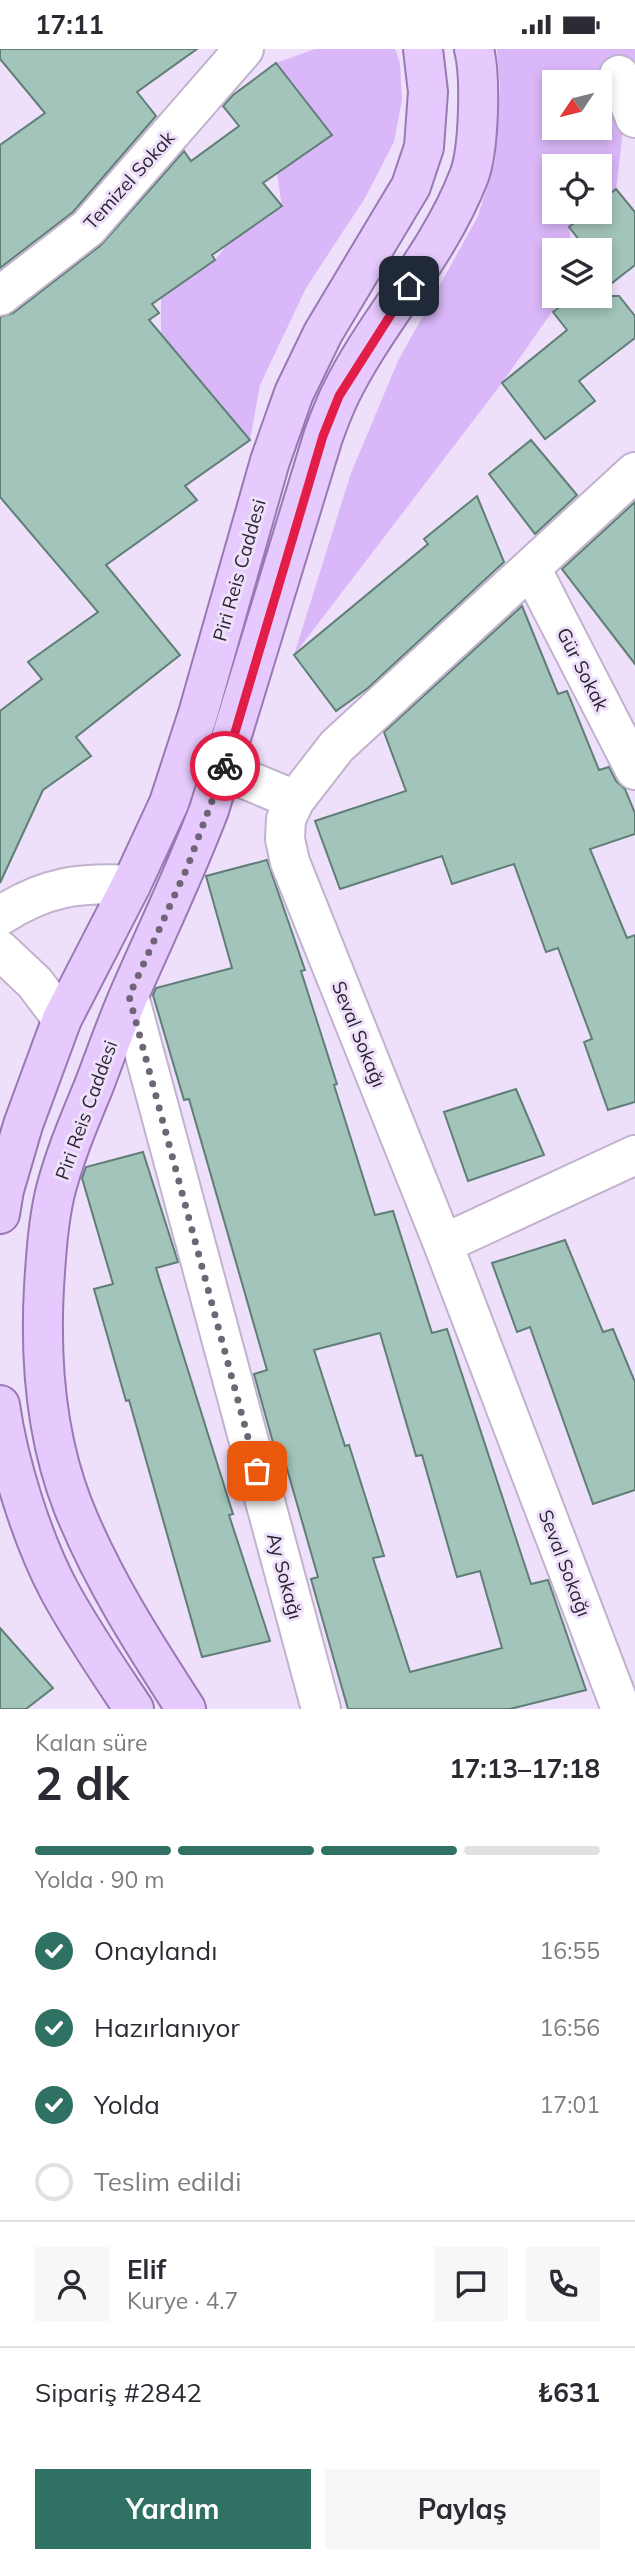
<!DOCTYPE html>
<html lang="tr">
<head>
<meta charset="utf-8">
<style>
  body { margin:0; font-family:Mulish,sans-serif; background:#f7f7f7; color:#2b2b33; height:100vh; display:flex; flex-direction:column; font-size:26px; white-space:nowrap }
  * { box-sizing:border-box; margin:0 }
  p { font-size:23px; color:#7c7c81 }
  .icon { flex:none; width:38px; height:38px; fill:none; stroke:currentColor; stroke-width:2; stroke-linecap:round; stroke-linejoin:round }
  .map { position:relative; height:1660px; overflow:hidden }
  .side { display:flex; flex-direction:column; background:#fff; flex:1 }
  .side>* { flex:none }
  .needle { width:46px; rotate:235deg }
  .fabs { position:absolute; left:542px; top:21px; display:grid; gap:14px }
  .fabs a { display:grid; place-items:center; width:70px; height:70px; border-radius:0px; background:#fff; box-shadow:0 4px 10px #0003; font-size:35px }
  .pin { position:absolute; display:grid; place-items:center; width:60px; height:60px; color:#fff; margin:-30px; border-radius:14px; box-shadow:0 4px 10px #0006 }
  .courier { position:absolute; display:grid; place-items:center; width:70px; height:70px; margin:-35px; border:5px solid #e11d48; border-radius:50%; background:#fff; color:#222; box-shadow:0 2px 9px #0007 }
  .head em { font-style:normal; font-weight:700 }
  .head div { display:flex; flex-direction:column-reverse }
  .head { display:flex; align-items:center; justify-content:space-between; height:119px; padding:0 35px }
  h1 { font-size:46px; font-weight:700; line-height:52px }
  .bar { display:grid; grid-template-columns:repeat(4,1fr); gap:10px 7px; align-content:center; height:84px; padding:0 35px }
  .bar i { height:9px; border-radius:5px; background:#e1e1e2 }
  .bar .active { background:#2f7162 }
  .bar p { grid-column:span 4 }
  .line { display:flex; align-items:center; gap:18px; padding:0 35px; border-top:2px solid #e1e1e2 }
  .line div { flex:1 }
  .round { display:grid; place-items:center; flex:none; width:74px; height:74px; border-radius:0px; background:#f7f7f7 }
  ol { padding:0 35px; list-style:none }
  li { display:flex; align-items:center; gap:21px; height:77px }
  li p { margin-inline-start:auto }
  li .icon { padding:7px; border-radius:50%; background:#2f7162; color:#fff; stroke-width:4 }
  li:last-child { color:#7c7c81 }
  li i { width:38px; height:38px; border:4px solid #e1e1e2; border-radius:50% }
  .action { display:flex; gap:14px; margin-top:auto; padding:14px 35px }
  .action a { flex:1; height:80px; border-radius:0px; background:#2f7162; color:#fff; font-size:28px; font-weight:700; line-height:80px; text-align:center }
  .action a+a { background:#f7f7f7; color:#2b2b33 }
  .status { display:flex; justify-content:space-between; align-items:center; height:49px; padding:0 35px; background:#fff; direction:ltr }
  .status svg { height:19px; fill:currentColor }
  .map>svg:first-child { display:block }
</style>
</head>
<body>
<div class="status"><b>17:11</b><svg viewBox="0 0 49 12"><path d="M0 12V9h3v3zM5 12V6h3v6zM10 12V3h3v9zM15 12V0h3v12zM26 1h20v11H26zM47 4h2v5h-2z"/></svg></div>
<div class="map">
<svg width="635" height="1660" viewBox="0 0 635 1660">
  <rect width="100%" height="100%" fill="#eee0fb"/>
  <path fill="#dab7f8" fill-rule="evenodd" d="M 315,0 L 395,0 L 400,14 L 402,51 L 394,93 L 365,149 L 306,239 L 260,336 L 250,391 L 161,285 L 161,249 L 215,211 L 227,196 L 282,158 L 277,124 L 276,14 Z
    M 497,0 L 635,0 L 635,40 L 627,49 L 616,140 L 600,153 L 600,117 L 555,117 L 555,163 L 588,163 L 569,178 L 572,201 L 555,201 L 555,247 L 563,247 L 502,334 L 294,606 L 351,424 L 398,312 L 478,167 L 495,112 L 500,37 ZM 555,33 L 600,33 L 600,79 L 555,79 Z"/>
  <path fill="#a3c4ba" stroke="#5f7e76" stroke-width="2" fill-rule="evenodd" d="M 0,0 L 197,0 L 137,43 L 156,67 L 73,163 L 0,219 L 0,96 L 45,64 L 0,10 Z
    M 276,14 L 332,86 L 263,134 L 282,157 L 212,206 L 215,211 L 152,255 L 159,264 L 149,271 L 250,391 L 185,437 L 197,451 L 106,516 L 180,606 L 76,688 L 91,707 L 43,741 L 0,834 L 0,662 L 42,630 L 28,613 L 98,563 L 0,448 L 0,268 L 13,264 L 101,196 L 184,102 L 191,112 L 239,77 L 223,57 L 233,46 Z
    M 616,140 L 635,163 L 635,216 L 612,234 L 600,218 L 600,201 L 587,201 L 569,178 L 588,163 L 600,163 L 600,153 Z
    M 573,247 L 619,247 L 635,267 L 635,289 L 579,332 L 595,352 L 545,390 L 502,334 L 567,281 L 553,263 Z
    M 531,391 L 577,446 L 535,485 L 489,425 Z
    M 477,447 L 504,513 L 368,639 L 336,662 L 294,606 L 428,495 L 424,490 Z
    M 635,453 L 635,615 L 562,520 Z
    M 522,557 L 558,645 L 567,642 L 599,721 L 609,718 L 616,732 L 625,740 L 635,764 L 635,785 L 590,800 L 627,889 L 635,886 L 635,1053 L 608,1061 L 584,993 L 592,990 L 558,899 L 546,903 L 514,815 L 452,835 L 442,807 L 340,840 L 315,772 L 406,742 L 384,683 Z
    M 267,811 L 305,921 L 301,922 L 337,1035 L 334,1036 L 375,1166 L 393,1162 L 432,1284 L 447,1280 L 531,1535 L 548,1531 L 586,1641 L 510,1660 L 348,1660 L 311,1530 L 318,1528 L 283,1406 L 277,1408 L 254,1325 L 267,1321 L 189,1050 L 184,1051 L 153,946 L 156,939 L 232,919 L 206,827 ZM 380,1284 L 416,1407 L 422,1406 L 457,1528 L 480,1522 L 502,1599 L 410,1623 L 373,1509 L 384,1507 L 349,1396 L 345,1397 L 314,1301 Z
    M 516,1040 L 544,1106 L 468,1132 L 444,1063 Z
    M 143,1103 L 178,1213 L 156,1219 L 233,1465 L 229,1466 L 270,1592 L 202,1608 L 129,1351 L 126,1352 L 94,1240 L 113,1235 L 82,1129 L 86,1118 Z
    M 565,1191 L 603,1283 L 613,1280 L 635,1333 L 635,1441 L 593,1455 L 530,1278 L 517,1283 L 492,1214 Z
    M 0,1579 L 53,1639 L 26,1660 L 0,1660 Z"/>
  <g fill="none" stroke-linecap="round" stroke-linejoin="round">
    <defs>
      <path id="minor" d="M 619,26 L 635,69
        M 0,247 L 88,179 L 244,0
        M 531,519 L 635,721
        M 223,721 L 295,751
        M 0,867 C 44,838 79,833 131,836
        M 0,901 L 35,934 L 62,970
        M 129,947 L 321,1660
        M 443,1195 L 635,1106
        M 621,1660 L 443,1195 L 290,813 L 285,790 L 286,770 L 295,751 L 337,697 L 635,423"/>
      <path id="major" d="M 0,1165 L 4,1141 L 23,1076 L 62,970 L 131,836 L 169,754 L 198,665 L 270,412 L 294,344 L 323,284 L 411,137 L 424,98 L 428,43 L 423,0
        M 0,1356 C 8,1413 32,1490 59,1541 C 81,1582 108,1621 134,1660
        M 186,1660 C 144,1595 102,1530 73,1457 C 46,1388 40,1311 44,1238 C 46,1207 48,1174 55,1144 C 64,1108 79,1073 93,1039 C 105,1008 116,976 129,946 C 156,884 185,824 209,761 L 323,388 C 328,374 333,361 339,348 C 376,271 438,208 469,127 C 479,101 481,27 474,0"/>
    </defs>
    <use href="#minor" stroke="#c1b3cd" stroke-width="42"/>
    <use href="#major" stroke="#9979b4" stroke-width="42"/>
    <use href="#minor" stroke="#fff" stroke-width="38"/>
    <use href="#major" stroke="#e6cafd" stroke-width="38"/>
  </g>
  <g fill="none" stroke-linecap="round" stroke-linejoin="round">
    <path stroke="#6e6676" stroke-width="7" stroke-dasharray="0 12.6" d="M 225,717 L 187,819 L 129,947 L 257,1422"/>
    <path stroke="#e11d48" stroke-width="9" d="M 225,717 L 323,387 L 339,347 L 409,237"/>
  </g>
  <g text-anchor="middle" stroke-width="6" stroke-linejoin="round" paint-order="stroke">
    <g font-size="19" fill="#29242e" stroke="#eee0fb">
      <text transform="translate(129 131) rotate(-48)" y="7">Temizel Sokak</text>
      <text transform="translate(239 521) rotate(-74)" y="7">Piri Reis Caddesi</text>
      <text transform="translate(583 620) rotate(63)" y="7">Gür Sokak</text>
      <text transform="translate(359 985) rotate(68)" y="7">Seval Sokağı</text>
      <text transform="translate(86 1061) rotate(-70)" y="7">Piri Reis Caddesi</text>
      <text transform="translate(565 1514) rotate(69)" y="7">Seval Sokağı</text>
      <text transform="translate(285 1527) rotate(75)" y="7">Ay Sokağı</text>
    </g>
  </g>
</svg>
<div class="fabs">
<a><svg class="needle" viewBox="-14 -14 28 28"><path d="M0-13l5 13h-10z" fill="#e53935"/><path d="M0 13l5-13h-10z" fill="#7c7c81"/></svg></a>
<a><svg class="icon" aria-label="locate" viewBox="0 0 24 24"><circle cx="12" cy="12" r="6"/><path d="M12 2v4M12 18v4M2 12h4M18 12h4"/></svg></a>
<a><svg class="icon" aria-label="layers" viewBox="0 0 24 24"><path d="M12 4l9 5-9 5-9-5zM3 14l9 5 9-5"/></svg></a>
</div>
<div class="pin" style="left:257px;top:1422px;background:#ea580c"><svg class="icon" aria-label="bag" viewBox="0 0 24 24"><path d="M5 8h14l-1 12H6zM9 8a3 3 0 0 1 6 0"/></svg></div>
<div class="pin" style="left:409px;top:237px;background:#1f2937"><svg class="icon" aria-label="home" viewBox="0 0 24 24"><path d="M3 11l9-7 9 7M6 9v11h12V9"/></svg></div>
<div class="courier" style="left:225px;top:717px"><svg class="icon" aria-label="bike" viewBox="0 0 24 24"><circle cx="6" cy="16" r="4"/><circle cx="18" cy="16" r="4"/><path d="M6 16l4-8h5l3 8M10 8l3 8H6M13 5h3"/></svg></div>
</div>
<section class="side">
<div class="head"><div><h1>2 dk</h1><p>Kalan süre</p></div><em>17:13–17:18</em></div>
<div class="bar"><i class="active"></i><i class="active"></i><i class="active"></i><i></i><p>Yolda · 90 m</p></div>
<ol>
<li><svg class="icon" aria-label="check" viewBox="0 0 24 24"><path d="M5 12l5 5 9-10"/></svg>Onaylandı<p>16:55</p></li>
<li><svg class="icon" aria-label="check" viewBox="0 0 24 24"><path d="M5 12l5 5 9-10"/></svg>Hazırlanıyor<p>16:56</p></li>
<li><svg class="icon" aria-label="check" viewBox="0 0 24 24"><path d="M5 12l5 5 9-10"/></svg>Yolda<p>17:01</p></li>
<li><i></i>Teslim edildi</li>
</ol>
<div class="line" style="height:126px"><a class="round"><svg class="icon" aria-label="person" viewBox="0 0 24 24"><circle cx="12" cy="8" r="4"/><path d="M4 21q1-7 8-7t8 7"/></svg></a><div><b>Elif</b><p>Kurye · 4.7</p></div><a class="round"><svg class="icon" aria-label="chat" viewBox="0 0 24 24"><path d="M4 5h16v11H9l-5 4z"/></svg></a><a class="round"><svg class="icon" aria-label="phone" viewBox="0 0 24 24"><path d="M5 4h4l2 5-3 2q2 4 5 5l2-3 5 2v4C11 20 4 13 5 4z"/></svg></a></div>
<div class="line" style="height:91px"><div>Sipariş #2842</div><b>₺631</b></div>
<div class="action"><a>Yardım</a><a>Paylaş</a></div>
</section>
</body>
</html>
